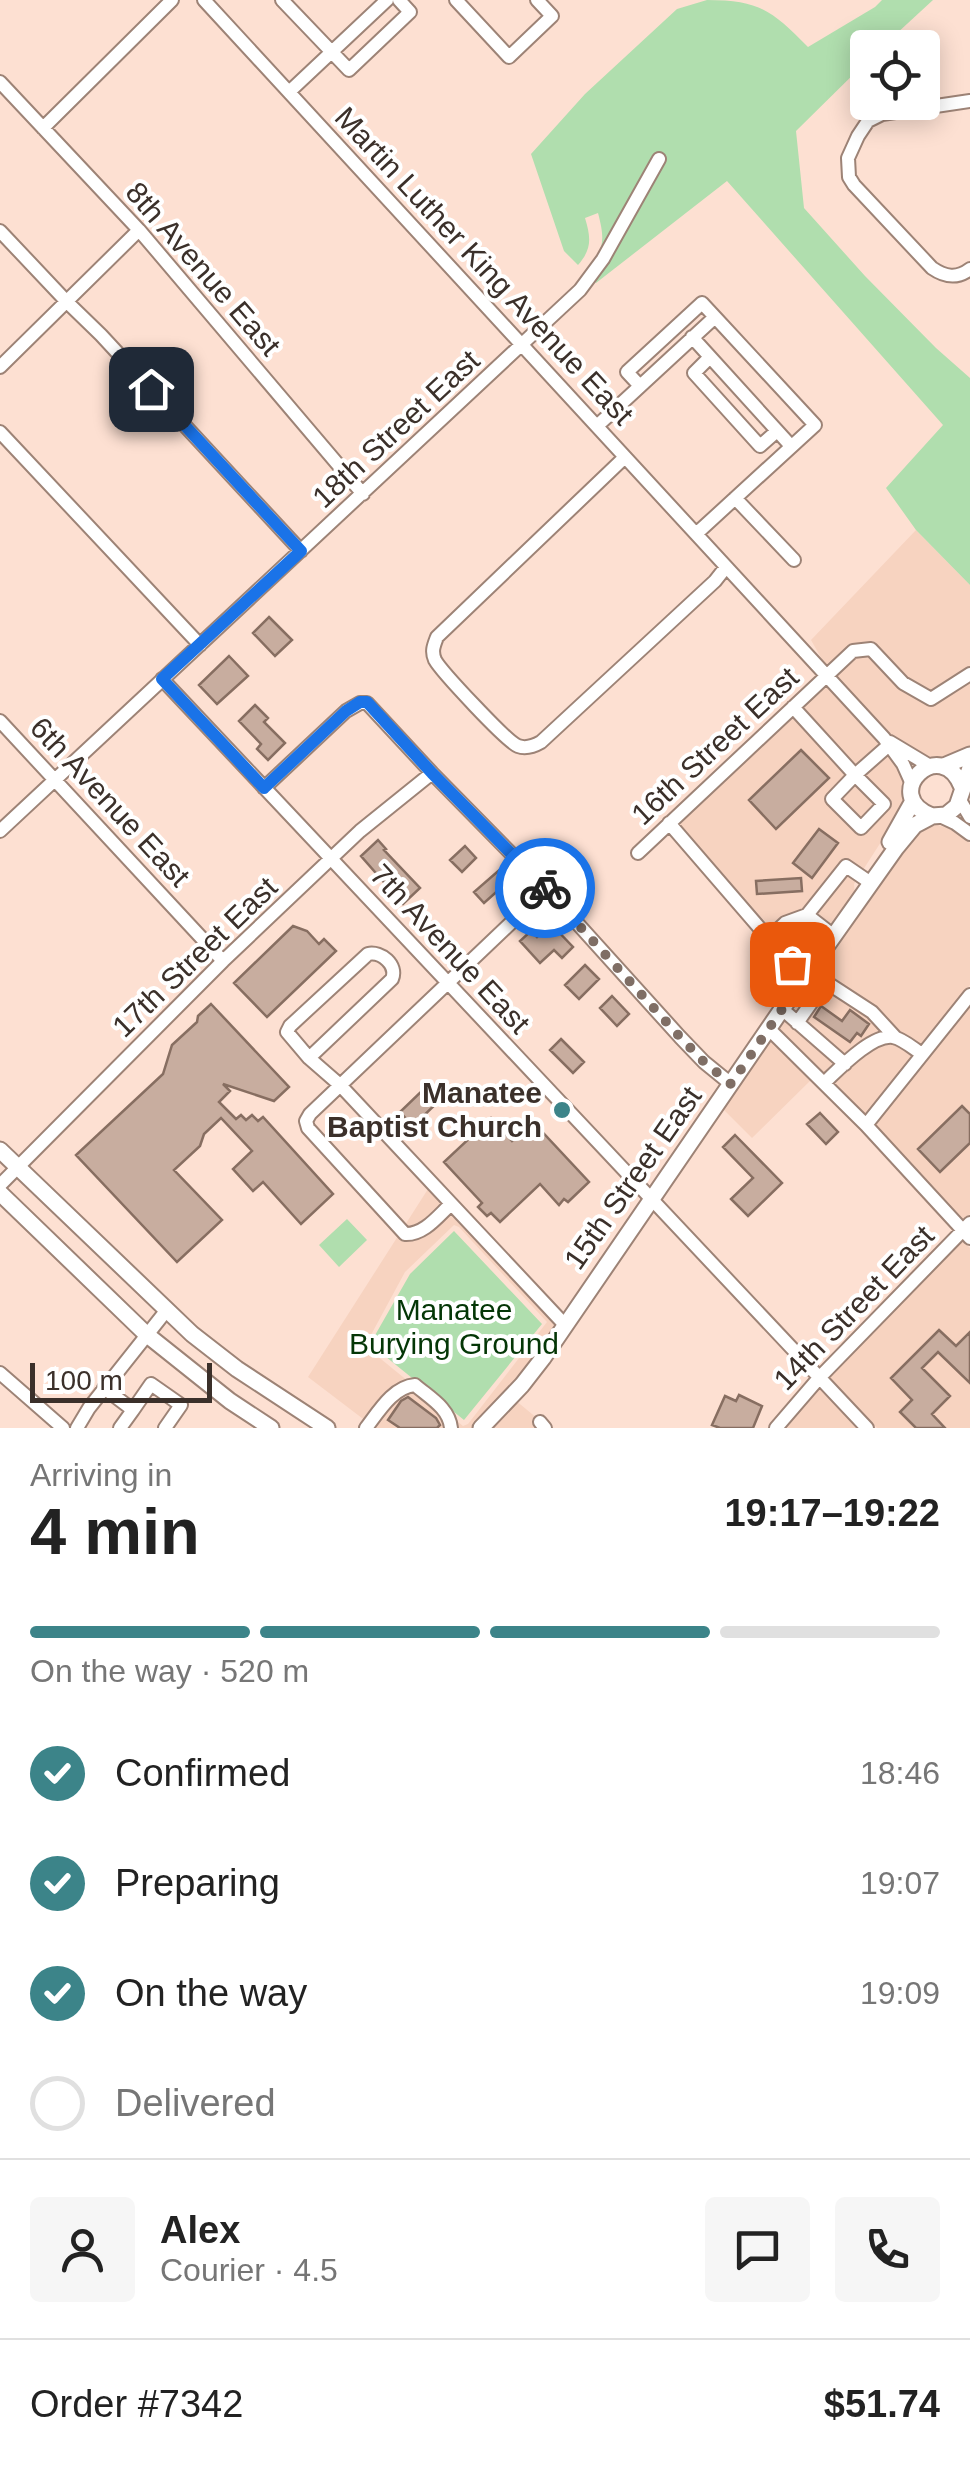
<!DOCTYPE html>
<html lang="en">
<head>
<meta charset="utf-8">
<style>
  body { margin:0; font-family:Arial,sans-serif; background:#f6f6f6; color:#222; height:100vh; display:flex; flex-direction:column; font-size:38px; white-space:nowrap }
  * { box-sizing:border-box; margin:0 }
  p { font-size:32px; color:#767676 }
  .icon { flex:none; width:55px; height:55px; fill:none; stroke:currentColor; stroke-width:2; stroke-linecap:round; stroke-linejoin:round }
  .map { position:relative; height:1428px; overflow:hidden }
  .details { display:flex; flex-direction:column; background:#fff; flex:1 }
  .details>* { flex:none }
  .tools { position:absolute; left:850px; top:30px; display:grid; gap:20px }
  .tools a { display:grid; place-items:center; width:90px; height:90px; border-radius:10px; background:#fff; box-shadow:0 5px 25px #0003; font-size:50px }
  .scale { position:absolute; left:30px; bottom:25px; width:182px; box-sizing:border-box; padding-left:10px; border:5px solid #3b302a; border-top:0; font-size:28px; line-height:35px; white-space:nowrap; color:#3b302a; -webkit-text-stroke:8px #fff; paint-order:stroke }
  .pin { position:absolute; display:grid; place-items:center; width:85px; height:85px; color:#fff; margin:-42px; border-radius:20px; box-shadow:0 5px 15px #0006 }
  .courier { position:absolute; display:grid; place-items:center; width:100px; height:100px; margin:-50px; border:8px solid #1a73e8; border-radius:50%; background:#fff; color:#222; box-shadow:0 2px 12px #0007 }
  .overview em { font-style:normal; font-weight:600 }
  .overview div { display:flex; flex-direction:column-reverse }
  .overview { display:flex; align-items:center; justify-content:space-between; height:170px; padding:0 30px }
  h1 { font-size:65px; font-weight:600; line-height:75px }
  .bar { display:grid; grid-template-columns:repeat(4,1fr); gap:15px 10px; align-content:center; height:120px; padding:0 30px }
  .bar i { height:12px; border-radius:8px; background:#e0e0e0 }
  .bar .active { background:#3c8489 }
  .bar p { grid-column:span 4 }
  .line { display:flex; align-items:center; gap:25px; padding:0 30px; border-top:2px solid #e0e0e0 }
  .line div { flex:1 }
  .round { display:grid; place-items:center; flex:none; width:105px; height:105px; border-radius:10px; background:#f6f6f6 }
  ol { padding:0 30px; list-style:none }
  li { display:flex; align-items:center; gap:30px; height:110px }
  li p { margin-inline-start:auto }
  li .icon { padding:10px; border-radius:50%; background:#3c8489; color:#fff; stroke-width:4 }
  li:last-child { color:#767676 }
  li i { width:55px; height:55px; border:5px solid #e0e0e0; border-radius:50% }
  .map>svg:first-child { display:block }
</style>
</head>
<body>
<div class="map">
<svg width="970" height="1428" viewBox="0 0 970 1428">
  <rect width="100%" height="100%" fill="#fde0d2"/>
  <path fill="#f7d3c0" fill-rule="evenodd" d="M 916,530 L 970,585 L 970,747 L 945,759 L 931,759 L 889,733 L 824,663 L 811,640 Z
    M 825,685 L 879,744 L 895,766 L 905,785 L 906,803 L 854,884 L 855,896 L 804,966 L 679,823 Z
    M 931,823 L 951,829 L 970,843 L 970,985 L 866,1115 L 778,1027 L 866,902 L 870,901 L 869,898 L 901,852 L 919,829 Z
    M 970,1005 L 970,1214 L 963,1221 L 874,1124 Z
    M 769,1039 L 812,1079 L 752,1138 L 722,1108 Z
    M 428,1189 L 556,1326 L 525,1371 L 473,1428 L 375,1428 L 308,1377 ZM 454,1225 L 459,1227 L 547,1322 L 468,1424 L 463,1426 L 365,1346 L 405,1272 Z
    M 962,1240 L 970,1248 L 970,1428 L 877,1428 L 828,1377 Z
    M 819,1388 L 857,1428 L 784,1428 Z
    M 515,1400 L 549,1428 L 489,1428 Z"/>
  <path fill="#b0deae" d="M 707,0 C 760,0 772,11 808,47 L 875,7 L 882,0 L 933,0 L 882,47 L 868,48 L 867,61 L 796,131 L 804,208 L 865,276 L 936,348 L 970,378 L 970,585 L 916,530 L 886,488 L 943,425 L 727,181 L 596,283 L 587,274 C 603,248 606,243 598,213 L 585,218 C 591,238 592,249 578,265 L 564,251 L 531,154 L 585,94 L 677,9 Z
    M 347,1219 L 367,1240 L 339,1267 L 319,1245 Z
    M 454,1231 L 542,1324 L 464,1420 L 370,1344 L 410,1274 Z"/>
  <path fill="#c8ad9f" stroke="#876e61" stroke-width="2.5" d="M 269,617 L 292,640 L 275,656 L 253,633 Z
    M 229,656 L 248,676 L 217,704 L 199,685 Z
    M 255,705 L 268,718 L 264,722 L 285,743 L 268,760 L 257,749 L 261,744 L 239,721 Z
    M 801,750 L 829,778 L 776,829 L 749,800 Z
    M 819,829 L 838,843 L 812,878 L 793,863 Z
    M 378,840 L 386,849 L 384,850 L 420,888 L 403,904 L 361,856 Z
    M 465,846 L 476,858 L 462,872 L 450,860 Z
    M 504,866 L 522,885 L 512,895 L 503,886 L 484,903 L 474,892 Z
    M 801,878 L 802,891 L 757,894 L 756,881 Z
    M 551,924 L 573,947 L 562,958 L 554,950 L 540,963 L 520,941 L 531,931 L 537,937 Z
    M 293,926 L 307,931 L 319,944 L 324,939 L 336,951 L 267,1017 L 234,983 Z
    M 585,965 L 599,979 L 579,999 L 565,985 Z
    M 612,996 L 629,1014 L 617,1026 L 600,1008 Z
    M 211,1004 L 289,1087 L 274,1101 L 223,1084 L 230,1091 L 219,1102 L 236,1119 L 241,1115 L 246,1120 L 252,1115 L 258,1121 L 263,1117 L 333,1194 L 301,1224 L 263,1182 L 253,1191 L 233,1169 L 252,1151 L 221,1118 L 204,1134 L 200,1146 L 174,1170 L 222,1220 L 177,1262 L 76,1155 L 163,1074 L 172,1045 L 197,1022 L 198,1016 Z
    M 821,1006 L 842,1021 L 850,1010 L 869,1024 L 861,1036 L 857,1033 L 850,1042 L 814,1017 Z
    M 561,1039 L 584,1062 L 573,1073 L 550,1050 Z
    M 427,1086 L 440,1100 L 413,1126 L 400,1112 Z
    M 962,1106 L 970,1114 L 970,1143 L 940,1172 L 918,1149 Z
    M 820,1113 L 838,1132 L 826,1144 L 807,1124 Z
    M 491,1118 L 512,1141 L 533,1122 L 589,1182 L 568,1202 L 564,1199 L 559,1205 L 540,1184 L 500,1222 L 491,1213 L 487,1216 L 478,1207 L 482,1203 L 444,1162 Z
    M 735,1135 L 782,1183 L 748,1216 L 731,1199 L 753,1178 L 723,1147 Z
    M 939,1330 L 956,1346 L 970,1332 L 970,1383 L 938,1352 L 922,1368 L 950,1396 L 932,1414 L 945,1428 L 916,1428 L 900,1412 L 912,1400 L 891,1378 Z
    M 739,1395 L 762,1406 L 753,1428 L 720,1428 L 712,1425 L 725,1396 L 736,1401 Z
    M 408,1397 L 436,1418 L 440,1425 L 437,1428 L 400,1428 L 388,1420 L 401,1401 Z"/>
  <g fill="none" stroke-linecap="round" stroke-linejoin="round">
    <defs>
      <path id="minor" d="M 204,0 L 884,738 L 903,764 L 912,784
        M 282,0 L 349,70 L 410,12 L 399,0
        M 456,0 L 509,57 L 552,16 L 537,0
        M 0,82 L 139,230 L 363,494
        M 289,92 L 387,0
        M 970,101 L 882,114 L 868,121 L 858,136 L 848,158 L 849,177 L 854,185 L 932,268 C 945,277 957,279 970,269
        M 43,128 L 172,0
        M 0,231 L 67,302 L 101,335 L 301,551
        M 692,337 L 791,446
        M 710,357 L 694,373 L 760,446 L 777,431
        M 0,367 L 139,230
        M 640,386 L 627,372 L 702,303 L 715,317
        M 597,426 L 715,317 L 815,425 L 696,534
        M 0,432 L 200,645
        M 625,457 L 437,637 C 434,645 431,651 435,660 C 441,671 507,742 518,746 C 526,749 534,746 541,742 L 715,581 L 726,567
        M 735,498 L 794,560
        M 162,679 L 867,1428
        M 793,707 L 855,775 L 889,745
        M 0,721 L 223,961
        M 890,742 L 930,766
        M 855,775 L 884,804 L 861,828 L 832,799 Z
        M 264,788 L 346,711 L 360,703 L 367,703 L 432,773 L 549,892 L 680,1037 L 704,1062 L 731,1084
        M 960,800 L 970,817
        M 940,816 L 955,823 L 970,834
        M 669,823 L 776,947 L 805,977
        M 0,831 L 580,290 L 603,259 L 659,159
        M 638,853 L 853,651 L 871,649 L 903,683 L 931,699 L 970,674
        M 807,915 L 834,936
        M 768,939 L 785,923 L 807,915 L 846,866 L 865,879
        M 809,971 L 872,1012 L 895,1037
        M 782,1009 L 845,1064
        M 797,1023 L 826,982
        M 769,1029 L 866,1125 L 970,1238
        M 309,1058 L 392,979 C 398,965 381,951 368,954 L 290,1026 L 287,1032 L 309,1058 L 340,1085 L 565,1325
        M 825,1082 C 839,1069 872,1034 893,1037 C 903,1039 914,1049 922,1054
        M 866,1125 L 970,995
        M 0,1185 L 223,961 L 360,831 L 432,773
        M 451,1204 C 438,1216 424,1235 405,1234 L 308,1128 L 306,1121 L 310,1114 L 516,918 L 549,892
        M 0,1373 L 63,1428
        M 104,1388 L 133,1410 L 151,1384 L 181,1405 L 165,1428
        M 540,1422 L 545,1428
        M 77,1428 L 89,1408 L 166,1311
        M 120,1428 L 133,1410
        M 366,1428 C 379,1411 393,1387 415,1385 C 430,1398 449,1408 451,1428
        M 776,1428 L 819,1378 L 970,1223"/>
      <path id="major" d="M 944,766 L 970,755
        M 932,816 C 878,795 941,733 962,787
        M 890,842 L 913,801
        M 0,1150 L 192,1334 L 237,1369 L 327,1428
        M 0,1193 L 146,1334 L 230,1401 L 271,1428
        M 481,1428 L 522,1385 L 543,1358 L 782,1009 L 896,848 L 915,825 L 932,816 L 946,815 L 957,806 L 970,768"/>
    </defs>
    <use href="#minor" stroke="#9d8376" stroke-width="16"/>
    <use href="#major" stroke="#9d8376" stroke-width="19"/>
    <use href="#minor" stroke="#fff" stroke-width="12"/>
    <use href="#major" stroke="#fff" stroke-width="15"/>
  </g>
  <g fill="none" stroke-linecap="round" stroke-linejoin="round">
    <path stroke="#7f6e65" stroke-width="10" stroke-dasharray="0 18" d="M 545,888 L 680,1037 L 704,1062 L 731,1084 L 804,977 L 792,964"/>
    <path stroke="#1a73e8" stroke-width="12" d="M 151,389 L 301,551 L 162,679 L 264,788 L 346,711 L 360,702 L 367,702 L 432,773 L 545,888"/>
  </g>
  <circle fill="#3c8489" stroke="#fff" stroke-width="4" cx="562" cy="1110" r="10"/>
  <g text-anchor="middle" stroke-width="8" stroke-linejoin="round" paint-order="stroke">
    <g font-size="30" fill="#3b302a" stroke="#fff">
      <text transform="translate(484 266) rotate(47)" y="10">Martin Luther King Avenue East</text>
      <text transform="translate(203 269) rotate(49)" y="10">8th Avenue East</text>
      <text transform="translate(396 429) rotate(-43)" y="10">18th Street East</text>
      <text transform="translate(715 746) rotate(-43)" y="10">16th Street East</text>
      <text transform="translate(110 802) rotate(47)" y="10">6th Avenue East</text>
      <text transform="translate(450 949) rotate(47)" y="10">7th Avenue East</text>
      <text transform="translate(195 957) rotate(-44)" y="10">17th Street East</text>
      <text transform="translate(633 1178) rotate(-55)" y="10">15th Street East</text>
      <text transform="translate(854 1308) rotate(-46)" y="10">14th Street East</text>
    </g>
    <g font-size="30" font-weight="bold" fill="#3b302a" stroke="#fff" text-anchor="end">
      <text x="542" y="1103">Manatee<tspan x="542" dy="34">Baptist Church</tspan></text>
    </g>
    <g font-size="30" fill="#043606" stroke="#fff">
      <text x="454" y="1320">Manatee<tspan x="454" dy="34">Burying Ground</tspan></text>
    </g>
  </g>
</svg>
<div class="tools">
<a><svg class="icon" aria-label="locate" viewBox="0 0 24 24"><circle cx="12" cy="12" r="6"/><path d="M12 2v4M12 18v4M2 12h4M18 12h4"/></svg></a>
</div>
<div class="scale">100 m</div>
<div class="pin" style="left:792px;top:964px;background:#ea580c"><svg class="icon" aria-label="bag" viewBox="0 0 24 24"><path d="M5 8h14l-1 12H6zM9 8a3 3 0 0 1 6 0"/></svg></div>
<div class="pin" style="left:151px;top:389px;background:#1f2937"><svg class="icon" aria-label="home" viewBox="0 0 24 24"><path d="M3 11l9-7 9 7M6 9v11h12V9"/></svg></div>
<div class="courier" style="left:545px;top:888px"><svg class="icon" aria-label="bike" viewBox="0 0 24 24"><circle cx="6" cy="16" r="4"/><circle cx="18" cy="16" r="4"/><path d="M6 16l4-8h5l3 8M10 8l3 8H6M13 5h3"/></svg></div>
</div>
<section class="details">
<div class="overview"><div><h1>4 min</h1><p>Arriving in</p></div><em>19:17–19:22</em></div>
<div class="bar"><i class="active"></i><i class="active"></i><i class="active"></i><i></i><p>On the way · 520 m</p></div>
<ol>
<li><svg class="icon" aria-label="check" viewBox="0 0 24 24"><path d="M5 12l5 5 9-10"/></svg>Confirmed<p>18:46</p></li>
<li><svg class="icon" aria-label="check" viewBox="0 0 24 24"><path d="M5 12l5 5 9-10"/></svg>Preparing<p>19:07</p></li>
<li><svg class="icon" aria-label="check" viewBox="0 0 24 24"><path d="M5 12l5 5 9-10"/></svg>On the way<p>19:09</p></li>
<li><i></i>Delivered</li>
</ol>
<div class="line" style="height:180px"><a class="round"><svg class="icon" aria-label="person" viewBox="0 0 24 24"><circle cx="12" cy="8" r="4"/><path d="M4 21q1-7 8-7t8 7"/></svg></a><div><b>Alex</b><p>Courier · 4.5</p></div><a class="round"><svg class="icon" aria-label="chat" viewBox="0 0 24 24"><path d="M4 5h16v11H9l-5 4z"/></svg></a><a class="round"><svg class="icon" aria-label="phone" viewBox="0 0 24 24"><path d="M5 4h4l2 5-3 2q2 4 5 5l2-3 5 2v4C11 20 4 13 5 4z"/></svg></a></div>
<div class="line" style="height:130px"><div>Order #7342</div><b>$51.74</b></div>
</section>
</body>
</html>
